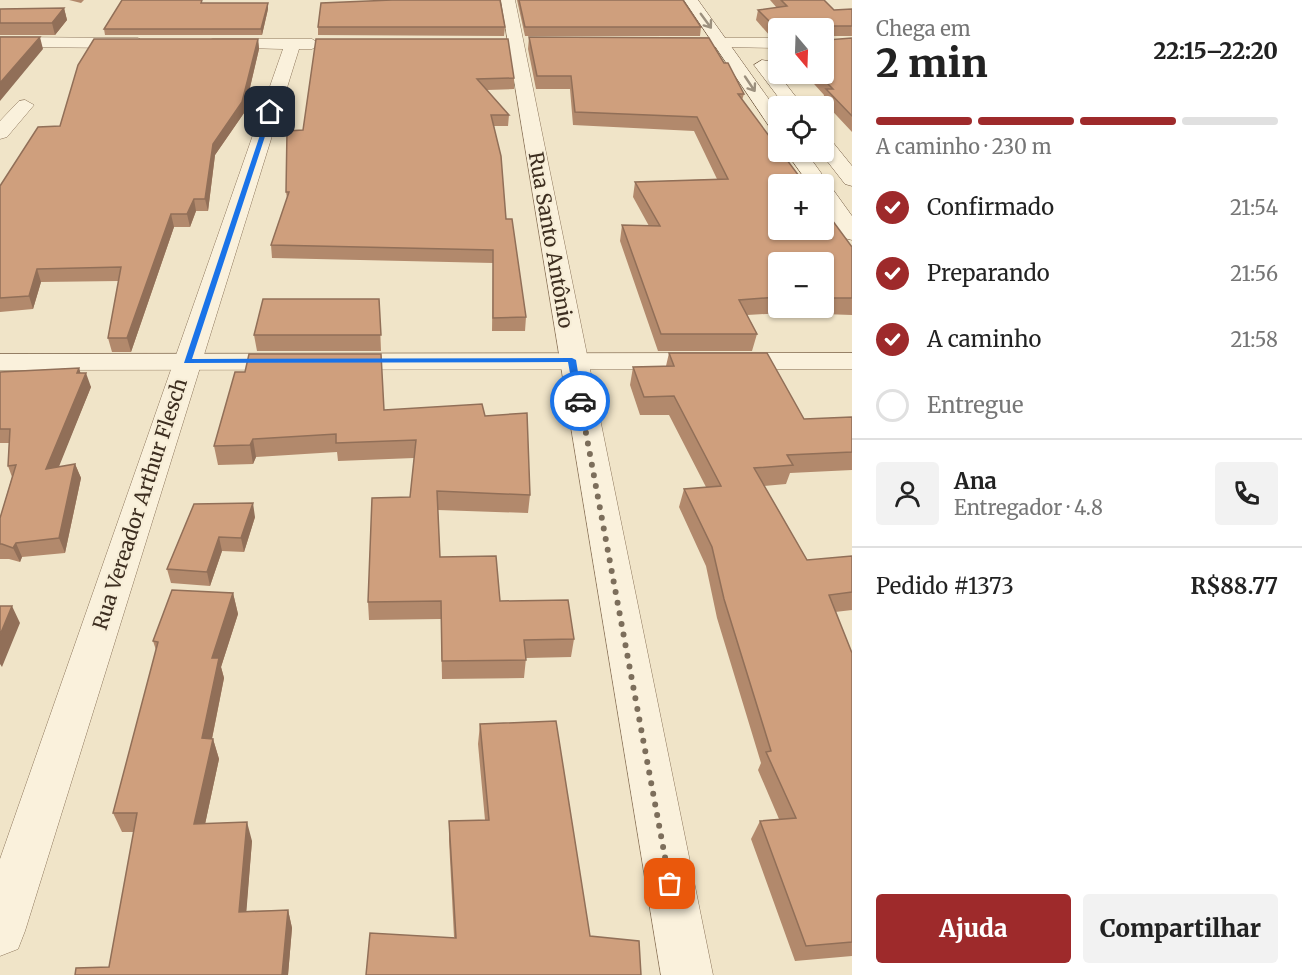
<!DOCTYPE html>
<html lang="pt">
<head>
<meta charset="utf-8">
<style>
  body { margin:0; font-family:Merriweather,serif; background:#f2f2f2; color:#222; height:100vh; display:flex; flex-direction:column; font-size:22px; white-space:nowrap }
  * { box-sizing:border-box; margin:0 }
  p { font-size:20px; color:#767676 }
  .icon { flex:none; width:33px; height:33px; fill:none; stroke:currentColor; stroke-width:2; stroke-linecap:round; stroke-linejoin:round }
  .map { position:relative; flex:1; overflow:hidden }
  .panel { display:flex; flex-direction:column; background:#fff; width:450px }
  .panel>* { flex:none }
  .needle { width:39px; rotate:161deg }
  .buttons { position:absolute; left:768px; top:18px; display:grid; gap:12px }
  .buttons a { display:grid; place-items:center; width:66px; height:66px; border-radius:6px; background:#fff; box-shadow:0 2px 4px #0004; font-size:30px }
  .pin { position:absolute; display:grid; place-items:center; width:51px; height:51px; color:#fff; margin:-26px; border-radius:12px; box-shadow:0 3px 9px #0006 }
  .courier { position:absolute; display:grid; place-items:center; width:60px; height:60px; margin:-30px; border:4px solid #1a73e8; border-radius:50%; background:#fff; color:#222; box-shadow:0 2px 8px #0007 }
  .head em { font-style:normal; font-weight:800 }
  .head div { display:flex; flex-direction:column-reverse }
  .head { display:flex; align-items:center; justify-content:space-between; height:102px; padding:0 24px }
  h1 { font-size:39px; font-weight:800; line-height:45px }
  .bar { display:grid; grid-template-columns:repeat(4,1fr); gap:9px 6px; align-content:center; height:72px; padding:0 24px }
  .bar i { height:8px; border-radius:4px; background:#e0e0e0 }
  .bar .current { background:#9e2a2b }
  .bar p { grid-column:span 4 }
  .line { display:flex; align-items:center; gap:15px; padding:0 24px; border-top:2px solid #e0e0e0 }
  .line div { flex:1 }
  .round { display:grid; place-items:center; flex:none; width:63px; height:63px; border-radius:6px; background:#f2f2f2 }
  ol { padding:0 24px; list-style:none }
  li { display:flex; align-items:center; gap:18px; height:66px }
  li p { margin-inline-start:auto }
  li .icon { padding:6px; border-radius:50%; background:#9e2a2b; color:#fff; stroke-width:4 }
  li:last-child { color:#767676 }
  li i { width:33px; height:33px; border:3px solid #e0e0e0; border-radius:50% }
  .action { display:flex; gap:12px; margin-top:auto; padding:12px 24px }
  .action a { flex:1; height:69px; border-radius:6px; background:#9e2a2b; color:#fff; font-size:24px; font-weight:800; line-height:69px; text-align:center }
  .action a+a { background:#f2f2f2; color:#222 }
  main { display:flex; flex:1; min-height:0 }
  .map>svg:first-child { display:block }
</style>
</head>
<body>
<main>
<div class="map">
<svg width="852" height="975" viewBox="0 0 852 975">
  <rect width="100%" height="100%" fill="#f0e4c8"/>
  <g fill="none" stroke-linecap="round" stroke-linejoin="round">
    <defs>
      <path id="minor" d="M 501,0 L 515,0 L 713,975 L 661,975 Z
        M 0,37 L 138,38 L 146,43 L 138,48 L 0,47 Z
        M 666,38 L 778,38 L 778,48 L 660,46 L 658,43 Z
        M 213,39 L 312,39 L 320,44 L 312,49 L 299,49 L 25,931 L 18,949 L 0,956 L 0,859 L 283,49 L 207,47 L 205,44 L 207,41 Z
        M 25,100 L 34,105 L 7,137 L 0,139 L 0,121 L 19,101 Z"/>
      <path id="tertiary" d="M 852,353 L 852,369 L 0,370 L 0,354 Z"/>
      <path id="secondary" d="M 684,0 L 698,0 L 778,112 L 778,131 L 771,129 Z
        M 762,60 L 768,61 L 803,106 L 785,106 L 754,65 Z
        M 824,138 L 831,140 L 852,166 L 852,186 L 845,184 L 820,152 L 824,152 Z
        M 786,152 L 806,152 L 852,216 L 852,240 L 844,238 L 824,207 L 824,184 L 809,184 Z"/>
    </defs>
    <use href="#minor" stroke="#8d765c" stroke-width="1"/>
    <use href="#tertiary" stroke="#8d765c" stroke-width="1"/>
    <use href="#secondary" stroke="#6f573f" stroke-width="1"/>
    <use href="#minor" fill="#faf1dc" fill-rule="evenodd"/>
    <use href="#tertiary" fill="#faf1dc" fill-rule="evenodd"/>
    <use href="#secondary" fill="#faf1dc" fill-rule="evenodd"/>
  </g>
  <path fill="#b2896c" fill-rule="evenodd" d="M 69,0 L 84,0 L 81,3 Z
    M 202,0 L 202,3 L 268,9 L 262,35 L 105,35 L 104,29 L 187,1 Z
    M 387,0 L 500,0 L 505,27 L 504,36 L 318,35 L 318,27 Z
    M 517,0 L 683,0 L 701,27 L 700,36 L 525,36 Z
    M 770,0 L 824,0 L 834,10 L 852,9 L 852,36 L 827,36 L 827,40 L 852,38 L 852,132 L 823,101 L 824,95 L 805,74 L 824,74 L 824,28 L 778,28 L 778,36 L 770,36 L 756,20 L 758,10 L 777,8 Z
    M 64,8 L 67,20 L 55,35 L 0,35 L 0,9 Z
    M 529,37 L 744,94 L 742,100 L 852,247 L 852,315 L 823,314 L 822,311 L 747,315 L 757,334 L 752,351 L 658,351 L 620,241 L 622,225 L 649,226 L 633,197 L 635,182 L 717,179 L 694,131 L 573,125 L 570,89 L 536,89 L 528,49 ZM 778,262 L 824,262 L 824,308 L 778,308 Z
    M 258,39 L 259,49 L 244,113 L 215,155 L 208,211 L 196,211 L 190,227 L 174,227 L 131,352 L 112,352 L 108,338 L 119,281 L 41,282 L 33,309 L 0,312 L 0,186 L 60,126 Z
    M 316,39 L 514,78 L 514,89 L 487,90 L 509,115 L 508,126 L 494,126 L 506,219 L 526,317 L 525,331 L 492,331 L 493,263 L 272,258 L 271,245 L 287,198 L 286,192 L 303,130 Z
    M 379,299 L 381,351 L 257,351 L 254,335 Z
    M 669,353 L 804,419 L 852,417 L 852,470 L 790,473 L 786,484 L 764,486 L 807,560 L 852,556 L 852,610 L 835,612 L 852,653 L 852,956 L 795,961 L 751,839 L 760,821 L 779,819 L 758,770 L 761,763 L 717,618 L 706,566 L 679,507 L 684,489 L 706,487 L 669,415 L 640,415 L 630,385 L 633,367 L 666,366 Z
    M 79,368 L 80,373 L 91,387 L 58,467 L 75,464 L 81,478 L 65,553 L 22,557 L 20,562 L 9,559 L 0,559 L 0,518 L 12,477 L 8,466 L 9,443 L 0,443 L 0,372 Z
    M 384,410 L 485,416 L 530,495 L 528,513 L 438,510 L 440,557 L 500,601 L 574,639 L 571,657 L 526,658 L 524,678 L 442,679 L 441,619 L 369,620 L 368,602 L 410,497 L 414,458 L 338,461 L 337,452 L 256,457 L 253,464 L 218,465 L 214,446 Z
    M 194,504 L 255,517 L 244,552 L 222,551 L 210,586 L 171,583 L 167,569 Z
    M 233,593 L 238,614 L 221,667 L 224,678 L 212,739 L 213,739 L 219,759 L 205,824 L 252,841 L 246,911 L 288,910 L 292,928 L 288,975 L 75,975 L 109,967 L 134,832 L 122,832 L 113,813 L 156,650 L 153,641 Z
    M 480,724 L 590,936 L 454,937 L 449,840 L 449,821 L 485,820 L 478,744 Z"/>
  <path fill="#916f58" d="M 268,3 L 268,9 L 262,35 L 261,29 Z
    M 64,8 L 67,20 L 55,35 L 52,23 Z
    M 40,37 L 43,49 L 0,101 L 0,83 Z
    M 258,39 L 259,49 L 244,113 L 215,155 L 208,211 L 205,199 L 213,144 Z
    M 194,199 L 196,211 L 190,227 L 187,214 Z
    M 171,214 L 174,227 L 131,352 L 127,338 Z
    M 37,269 L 41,282 L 33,309 L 29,296 Z
    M 79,368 L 83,381 L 86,373 L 91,387 L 52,484 L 46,469 Z
    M 253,439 L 256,457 L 253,464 L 250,445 Z
    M 75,464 L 81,478 L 65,553 L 59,538 Z
    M 253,503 L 255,517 L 244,552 L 241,538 Z
    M 219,537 L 222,551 L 210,586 L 207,572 Z
    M 16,543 L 22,557 L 20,562 L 13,548 Z
    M 233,593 L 238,614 L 221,667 L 224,678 L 208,758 L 202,738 L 212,658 Z
    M 12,606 L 20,623 L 2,667 L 0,664 L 0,635 Z
    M 213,739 L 219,759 L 201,843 L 194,824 Z
    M 247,822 L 252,841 L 245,929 L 239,912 Z
    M 288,910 L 292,928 L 288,975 L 282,975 Z"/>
  <path fill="#cf9f7d" stroke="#916f58" stroke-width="1.5" d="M 122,0 L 202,0 L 201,3 L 268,3 L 261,29 L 104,29 Z
    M 392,0 L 500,0 L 505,27 L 318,27 L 321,3 Z
    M 519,0 L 683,0 L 701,27 L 525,27 Z
    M 781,0 L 824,0 L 834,10 L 852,9 L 852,26 L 825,26 L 827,40 L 852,38 L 852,116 L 826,89 L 833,89 L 818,74 L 824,74 L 824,28 L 782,28 L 782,26 L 773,25 L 758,10 L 787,6 Z
    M 64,8 L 52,23 L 0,23 L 0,9 Z
    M 0,37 L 40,37 L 0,83 Z
    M 529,37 L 709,38 L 724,63 L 728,63 L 744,94 L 738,94 L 778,148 L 778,152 L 781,152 L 805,184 L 778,184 L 778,230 L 824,230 L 824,209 L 852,247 L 852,298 L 829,298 L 827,295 L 824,295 L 824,262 L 778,262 L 778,297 L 739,300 L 757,334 L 661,334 L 622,225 L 660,226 L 635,182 L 728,179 L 697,117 L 575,112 L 571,76 L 537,76 Z
    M 94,39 L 258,39 L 242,102 L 213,144 L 205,199 L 194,199 L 187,214 L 171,214 L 127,338 L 108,338 L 121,267 L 37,269 L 29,296 L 0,298 L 0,186 L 38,127 L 60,126 L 78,65 Z
    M 316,39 L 508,39 L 514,78 L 477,79 L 509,115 L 491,115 L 501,156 L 506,219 L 512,219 L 526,317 L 493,318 L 493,250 L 271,245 L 289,192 L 286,192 L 287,131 L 303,130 Z
    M 263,299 L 379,299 L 381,335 L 254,335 Z
    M 669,353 L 767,353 L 804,419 L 852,417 L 852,452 L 787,455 L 793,465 L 754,468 L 807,560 L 852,556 L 852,592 L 829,595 L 852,653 L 852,942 L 806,946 L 760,821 L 796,818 L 766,752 L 771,751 L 724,599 L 712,547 L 684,489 L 721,486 L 674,396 L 644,397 L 633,367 L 674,366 Z
    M 249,354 L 381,354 L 384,410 L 482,404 L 485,416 L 527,413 L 530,495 L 437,491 L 440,557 L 496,556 L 500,601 L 568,600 L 574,639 L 524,640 L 526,660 L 442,661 L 441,601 L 368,602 L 372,498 L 410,497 L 416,440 L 336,443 L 336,434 L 253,439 L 250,445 L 214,446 L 235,372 L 245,372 Z
    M 79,368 L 77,373 L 86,373 L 46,469 L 75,464 L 59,538 L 16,543 L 13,548 L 2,544 L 0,544 L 0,518 L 16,465 L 8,466 L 10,429 L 0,429 L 0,372 Z
    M 253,503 L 241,538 L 219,537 L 207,572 L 167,569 L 194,504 Z
    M 172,590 L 233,593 L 212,658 L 219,658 L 202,738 L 213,739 L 194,824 L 247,822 L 239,912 L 288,910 L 282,975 L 75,975 L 76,968 L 109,967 L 137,813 L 113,813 L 158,642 L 153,641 Z
    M 0,606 L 12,606 L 0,635 Z
    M 556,721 L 590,936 L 639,941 L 641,975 L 366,975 L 370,933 L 456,938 L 449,821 L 489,820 L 480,724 Z"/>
  <defs><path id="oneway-shaft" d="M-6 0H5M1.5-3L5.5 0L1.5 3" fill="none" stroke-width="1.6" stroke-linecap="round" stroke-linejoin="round" transform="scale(1.5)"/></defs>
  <g stroke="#9c907e">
    <use href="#oneway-shaft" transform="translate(706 21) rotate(54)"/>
    <use href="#oneway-shaft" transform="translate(750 84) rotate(56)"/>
  </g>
  <path fill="#1a73e8" d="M 268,111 L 273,112 L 192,359 L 572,358 L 576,360 L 583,403 L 575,401 L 568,362 L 184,363 Z"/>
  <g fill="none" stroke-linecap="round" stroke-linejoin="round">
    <path stroke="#7c6e5b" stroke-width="6" stroke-dasharray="0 10.8" d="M 580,401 L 670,884"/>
  </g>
  <g text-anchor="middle" stroke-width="4.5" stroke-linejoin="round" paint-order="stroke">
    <g font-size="20" fill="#3d2e20" stroke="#f7eed8">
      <text transform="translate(551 240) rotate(80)" y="7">Rua Santo Antônio</text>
      <text transform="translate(140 504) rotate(-72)" y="7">Rua Vereador Arthur Flesch</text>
    </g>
  </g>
</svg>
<div class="buttons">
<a><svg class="needle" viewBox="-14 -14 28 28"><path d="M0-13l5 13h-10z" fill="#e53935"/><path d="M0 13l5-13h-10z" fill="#767676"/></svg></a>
<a><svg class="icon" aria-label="locate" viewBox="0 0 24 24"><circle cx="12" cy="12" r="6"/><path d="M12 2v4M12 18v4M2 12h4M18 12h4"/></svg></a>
<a>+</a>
<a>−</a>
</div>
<div class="pin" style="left:670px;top:884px;background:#ea580c"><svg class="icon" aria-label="bag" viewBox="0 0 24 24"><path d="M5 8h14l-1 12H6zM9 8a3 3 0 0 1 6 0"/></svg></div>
<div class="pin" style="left:270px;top:112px;background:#1f2937"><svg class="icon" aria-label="home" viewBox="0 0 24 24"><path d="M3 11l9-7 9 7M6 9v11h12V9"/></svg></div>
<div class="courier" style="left:580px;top:401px"><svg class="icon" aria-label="car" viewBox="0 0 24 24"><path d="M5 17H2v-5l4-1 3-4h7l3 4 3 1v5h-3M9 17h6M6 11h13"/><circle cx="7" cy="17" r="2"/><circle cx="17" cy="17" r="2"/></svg></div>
</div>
<section class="panel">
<div class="head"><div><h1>2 min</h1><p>Chega em</p></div><em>22:15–22:20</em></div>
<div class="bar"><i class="current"></i><i class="current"></i><i class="current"></i><i></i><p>A caminho · 230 m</p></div>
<ol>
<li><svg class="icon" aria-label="check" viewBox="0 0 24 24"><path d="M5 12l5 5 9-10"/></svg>Confirmado<p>21:54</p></li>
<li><svg class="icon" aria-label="check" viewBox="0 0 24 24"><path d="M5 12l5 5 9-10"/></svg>Preparando<p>21:56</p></li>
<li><svg class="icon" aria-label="check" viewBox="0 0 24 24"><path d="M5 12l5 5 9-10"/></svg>A caminho<p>21:58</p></li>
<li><i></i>Entregue</li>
</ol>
<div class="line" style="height:108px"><a class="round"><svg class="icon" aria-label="person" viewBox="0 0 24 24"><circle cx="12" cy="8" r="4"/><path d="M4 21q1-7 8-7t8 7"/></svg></a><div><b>Ana</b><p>Entregador · 4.8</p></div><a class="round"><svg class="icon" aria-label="phone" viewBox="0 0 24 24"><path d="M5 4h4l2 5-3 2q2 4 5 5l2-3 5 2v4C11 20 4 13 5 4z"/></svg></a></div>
<div class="line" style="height:78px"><div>Pedido #1373</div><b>R$88.77</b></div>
<div class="action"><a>Ajuda</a><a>Compartilhar</a></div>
</section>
</main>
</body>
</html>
